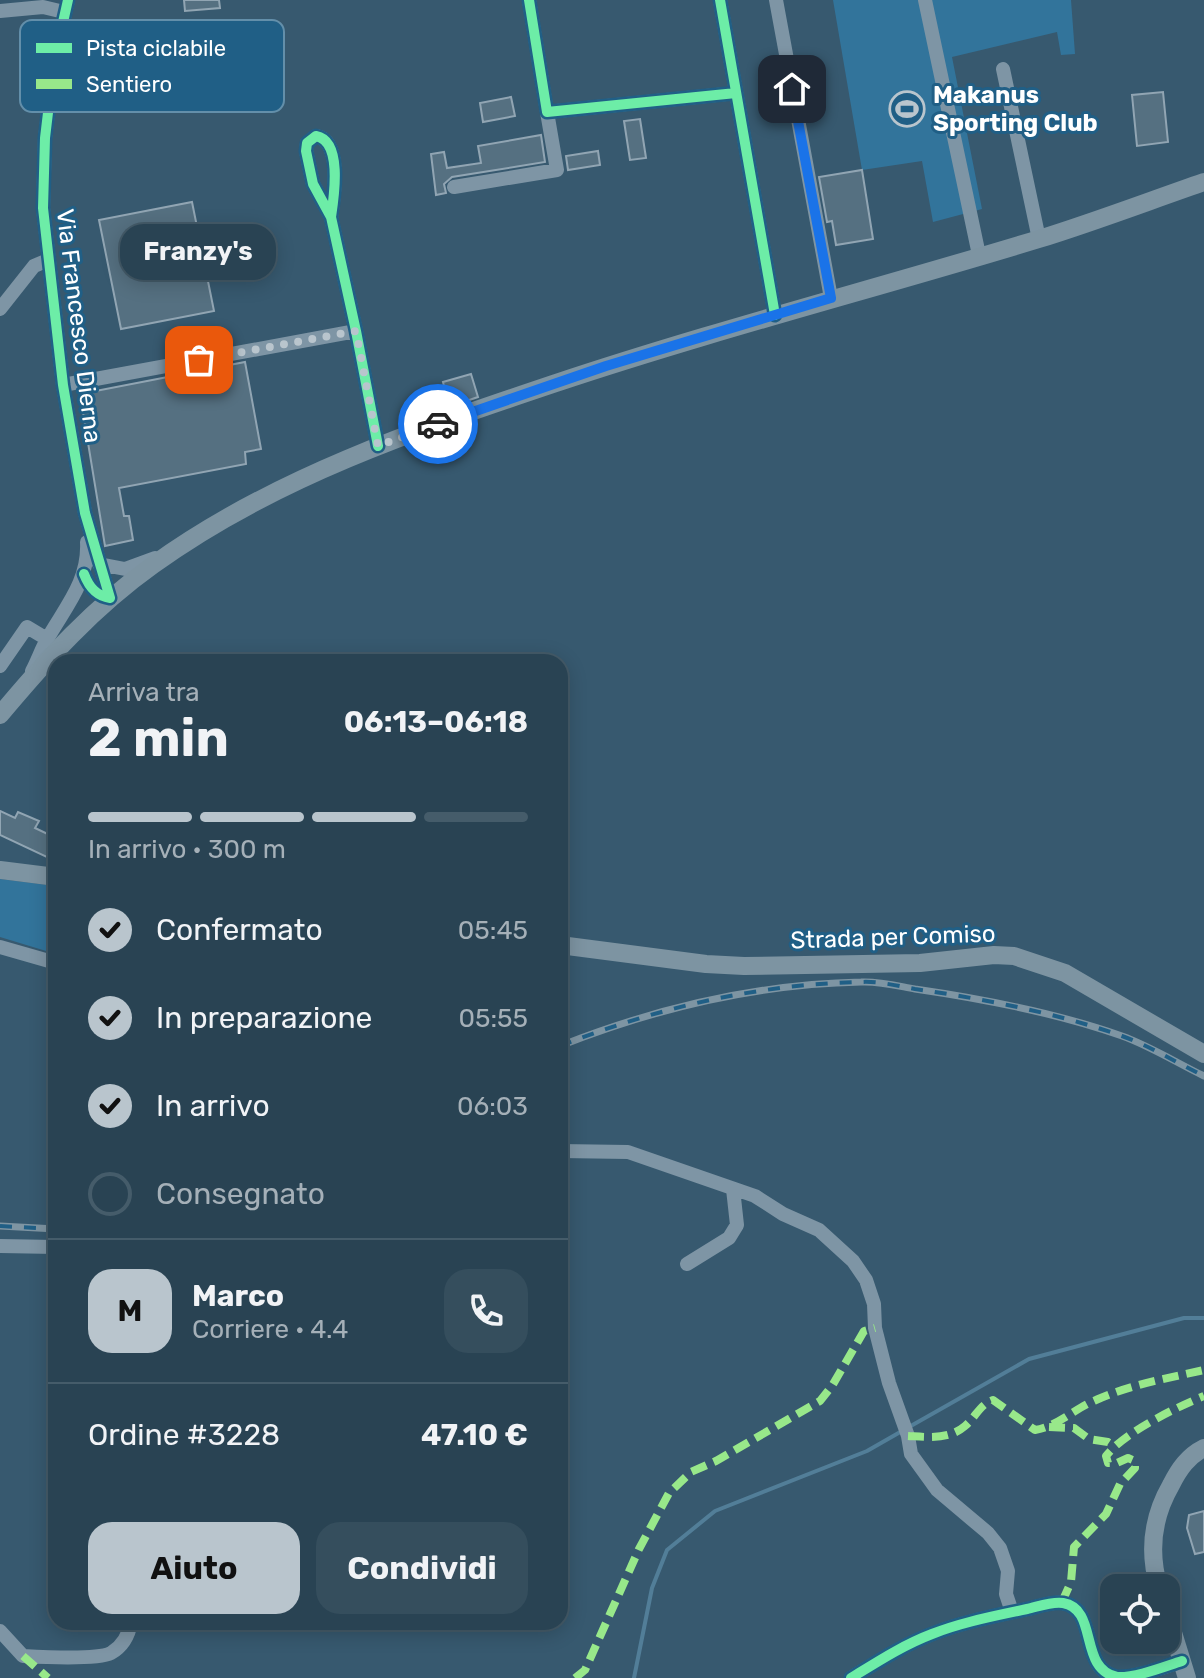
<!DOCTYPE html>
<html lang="it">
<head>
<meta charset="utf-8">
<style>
  body { margin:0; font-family:Rubik,sans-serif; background:#354e5d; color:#f1f3f6; height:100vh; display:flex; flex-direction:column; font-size:30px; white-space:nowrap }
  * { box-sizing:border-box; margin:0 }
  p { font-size:26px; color:#a5b0b8 }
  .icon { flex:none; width:44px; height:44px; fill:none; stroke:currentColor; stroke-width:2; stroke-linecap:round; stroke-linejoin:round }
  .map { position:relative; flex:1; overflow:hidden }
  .side { position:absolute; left:48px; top:654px; width:520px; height:976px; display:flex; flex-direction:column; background:#294353; border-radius:24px; box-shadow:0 4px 20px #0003,0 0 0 2px #455c6a }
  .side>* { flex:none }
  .buttons { position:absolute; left:1100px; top:1574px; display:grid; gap:16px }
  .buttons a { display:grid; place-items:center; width:80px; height:80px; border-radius:16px; background:#294353; box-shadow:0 4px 20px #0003,0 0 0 2px #455c6a; font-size:40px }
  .pin { position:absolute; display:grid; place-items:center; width:68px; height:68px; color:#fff; margin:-34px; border-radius:16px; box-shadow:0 4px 12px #0006 }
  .courier { position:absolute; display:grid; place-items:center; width:80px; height:80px; margin:-40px; border:6px solid #1a73e8; border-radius:50%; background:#fff; color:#222; box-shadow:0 2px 10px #0007 }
  .bubble { position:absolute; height:56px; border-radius:24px; background:#294353; box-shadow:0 4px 20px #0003,0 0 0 2px #455c6a; font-size:26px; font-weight:700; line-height:56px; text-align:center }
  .head em { font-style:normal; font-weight:700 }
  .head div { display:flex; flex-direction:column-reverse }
  .head { display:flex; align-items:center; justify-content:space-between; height:136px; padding:0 40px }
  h1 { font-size:52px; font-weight:700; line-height:60px }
  .bar { display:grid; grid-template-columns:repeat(4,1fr); gap:12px 8px; align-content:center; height:96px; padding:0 40px }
  .bar i { height:10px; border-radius:6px; background:#455c6a }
  .bar .selected { background:#b9c5cd }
  .bar p { grid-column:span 4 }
  .line { display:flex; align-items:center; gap:20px; padding:0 40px; border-top:2px solid #455c6a }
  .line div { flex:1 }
  .round { display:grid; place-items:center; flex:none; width:84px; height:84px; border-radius:24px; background:#354e5d }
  ol { padding:0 40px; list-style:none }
  li { display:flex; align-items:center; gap:24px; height:88px }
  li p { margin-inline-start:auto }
  li .icon { padding:8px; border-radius:50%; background:#b9c5cd; color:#111; stroke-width:4 }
  li:last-child { color:#a5b0b8 }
  li i { width:44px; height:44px; border:4px solid #455c6a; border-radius:50% }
  .primary-button { display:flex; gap:16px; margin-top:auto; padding:16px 40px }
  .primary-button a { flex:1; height:92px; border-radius:24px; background:#b9c5cd; color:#111; font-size:32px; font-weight:700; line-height:92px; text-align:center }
  .primary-button a+a { background:#354e5d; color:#f1f3f6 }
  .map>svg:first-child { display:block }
</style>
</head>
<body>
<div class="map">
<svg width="1204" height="1678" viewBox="0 0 1204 1678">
  <rect width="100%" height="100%" fill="#37596f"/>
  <path fill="#32749b" d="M 833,0 L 1071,0 L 1075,54 L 1061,55 L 1057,32 L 952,57 L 982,209 L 933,222 L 922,161 L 862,170 Z
    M 0,879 L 56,886 L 56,954 L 0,937 Z"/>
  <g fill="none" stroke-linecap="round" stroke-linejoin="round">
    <path stroke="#527e98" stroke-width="4" d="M 909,1427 L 1029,1359 L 1184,1318 L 1204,1318
      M 634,1678 L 652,1588 L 667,1550 L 715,1511 L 867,1451 L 902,1431"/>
  </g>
  <path fill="#557081" stroke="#91a5b3" stroke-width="2" d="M 184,0 L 219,0 L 220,8 L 185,11 Z
    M 1163,92 L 1168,142 L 1137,146 L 1132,95 Z
    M 511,97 L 515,116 L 483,122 L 480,103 Z
    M 640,119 L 646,158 L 630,160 L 624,121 Z
    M 541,135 L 545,162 L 452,177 L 444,184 L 446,193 L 436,195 L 431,154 L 444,152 L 447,168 L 481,163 L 478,146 Z
    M 598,151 L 600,165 L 568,170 L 566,156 Z
    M 862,170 L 873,239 L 836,245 L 832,221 L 827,222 L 819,177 Z
    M 192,202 L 214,311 L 121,329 L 99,220 Z
    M 245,362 L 261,449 L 245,452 L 246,464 L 119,488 L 124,516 L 129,516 L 133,540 L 105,546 L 80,394 Z
    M 471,374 L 478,397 L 440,410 L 434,389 L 444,386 L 443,382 Z
    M 0,811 L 15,818 L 18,812 L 39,821 L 35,828 L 56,838 L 56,847 L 51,859 L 0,835 Z
    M 1204,1511 L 1204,1552 L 1195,1554 L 1187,1528 L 1189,1515 Z"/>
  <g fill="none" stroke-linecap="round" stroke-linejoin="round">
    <path stroke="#7e95a5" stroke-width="14" d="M 68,0 L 54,62 L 45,138 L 43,208 L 63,385 L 85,513 L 110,598 C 96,596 89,587 84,574
      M 529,0 L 547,112 L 736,93
      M 720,0 L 775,315
      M 776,0 L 831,298
      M 925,0 L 979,255
      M 0,11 L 43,7 L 64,12
      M 54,62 L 169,44
      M 1003,69 L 1039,239
      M 454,187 L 557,170 L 547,112
      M 331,217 C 334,197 343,141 316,136 L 307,143 L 306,151 L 313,184 L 331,217 L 356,331 L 378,446
      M 0,309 L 34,266 L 48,260
      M 63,385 L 356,331
      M 99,564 L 125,569 L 155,558
      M 0,666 L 27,627 L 47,639
      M 32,671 C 38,660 42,647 49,636 C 67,605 89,580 87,542
      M 0,947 L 56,963
      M 560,1151 L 628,1152 L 755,1196 L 783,1214 L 819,1230 L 853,1261 L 866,1280 L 874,1304 L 875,1328 L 889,1383 L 908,1436 L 911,1454 L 937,1490 L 988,1533 L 1000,1548 L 1008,1571 L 1006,1594 L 1012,1612
      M 0,1246 L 56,1247
      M 687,1264 L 729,1238 L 737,1225 L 733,1189
      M 0,1631 L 23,1656 C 41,1657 97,1660 111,1653 C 123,1646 129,1634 131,1622
      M 851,1678 C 877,1662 903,1645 932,1634 C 962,1622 995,1616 1027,1609 C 1037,1607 1052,1601 1063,1603 C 1099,1609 1078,1669 1117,1677 C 1136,1678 1163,1667 1182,1661"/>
    <path stroke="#7d94a2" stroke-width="18" d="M 0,715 C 46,660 94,607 153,565 C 273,478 416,430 556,383 C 715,330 878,288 1039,239 C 1094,222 1149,201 1204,182
      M 0,870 L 56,877
      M 560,945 L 706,964 L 744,966 L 920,963 L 994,955 L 1014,956 L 1065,973 L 1204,1054
      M 1159,1588 C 1148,1551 1152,1518 1171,1485 C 1179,1469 1188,1456 1204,1448
      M 1166,1610 L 1187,1678"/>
    <defs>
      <path id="rail" d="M 560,1046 C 656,1008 758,984 861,982 C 879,981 898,986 915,989 C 984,999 1057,1013 1122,1036 C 1150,1046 1177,1063 1204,1076
        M 0,1226 L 56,1229"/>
    </defs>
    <use href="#rail" stroke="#7e95a3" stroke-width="7"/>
    <use href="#rail" stroke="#205f86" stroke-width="4" stroke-dasharray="12" stroke-linecap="butt"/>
    <path stroke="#98e88a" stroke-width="8" stroke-dasharray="16 8" stroke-linecap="butt" d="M 1049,1427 L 1074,1428 L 1089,1439 L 1108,1442 L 1114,1446
      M 908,1436 C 927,1437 949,1440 965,1426 C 976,1417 979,1405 993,1400 L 1035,1430 C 1058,1426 1074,1409 1096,1400 C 1129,1385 1168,1378 1204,1370
      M 1062,1602 L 1071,1582 L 1074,1547 L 1106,1514 L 1120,1484 L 1135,1468 L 1135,1461 L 1128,1458 L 1117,1463 L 1108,1463 L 1106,1456 C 1125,1432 1175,1408 1204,1396
      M 23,1656 L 48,1678
      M 575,1678 L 585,1670 L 639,1549 L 669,1493 L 691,1472 L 716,1461 L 820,1401 L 832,1386 L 864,1331 L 875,1328"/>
    <defs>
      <path id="cycleway" d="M 68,0 L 54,62 L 45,138 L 43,208 L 63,385 L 85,513 L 110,598 C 96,596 89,587 84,574
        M 529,0 L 547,112 L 736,93
        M 720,0 L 775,315
        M 331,217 C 334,197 343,141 316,136 L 307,143 L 306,151 L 313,184 L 331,217 L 356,331 L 378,446
        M 851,1678 C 877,1662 903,1645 932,1634 C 962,1622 995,1616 1027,1609 C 1037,1607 1052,1601 1063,1603 C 1099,1609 1078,1669 1117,1677 C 1136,1678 1163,1667 1182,1661"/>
    </defs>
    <use href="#cycleway" stroke="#205f86" stroke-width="15"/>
    <use href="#cycleway" stroke="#6deda7" stroke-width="10"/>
  </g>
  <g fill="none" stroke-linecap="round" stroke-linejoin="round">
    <path stroke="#b9c5cd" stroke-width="8" stroke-dasharray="0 14.4" d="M 199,360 L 356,331 L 378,446 L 438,424"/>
    <path stroke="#1a73e8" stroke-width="10" d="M 438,424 L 606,366 L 831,298 L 792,89"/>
  </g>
  <defs>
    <symbol id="stadium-ring" viewBox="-11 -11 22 22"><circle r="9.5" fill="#205f86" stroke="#b9c5cd" stroke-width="1.5"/><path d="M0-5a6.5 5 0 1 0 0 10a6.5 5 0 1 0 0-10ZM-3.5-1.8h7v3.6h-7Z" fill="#b9c5cd"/></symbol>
  </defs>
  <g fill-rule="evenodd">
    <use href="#stadium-ring" x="887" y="89" width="40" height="40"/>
  </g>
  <g text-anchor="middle" stroke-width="6" stroke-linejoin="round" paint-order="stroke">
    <g font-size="24" font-weight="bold" fill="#fff" stroke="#205f86" text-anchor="start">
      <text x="933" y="103">Makanus<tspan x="933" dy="28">Sporting Club</tspan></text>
    </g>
    <g font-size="24" fill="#fff" stroke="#205f86">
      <text transform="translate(79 326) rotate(83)" y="8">Via Francesco Dierna</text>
      <text transform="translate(893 937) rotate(-2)" y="8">Strada per Comiso</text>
    </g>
  </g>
  <rect x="20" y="20" width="264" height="92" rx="12" fill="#205f86" stroke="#638faa" stroke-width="2"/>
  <rect x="36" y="43" width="36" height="10" fill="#6deda7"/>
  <rect x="36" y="79" width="36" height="10" fill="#98e88a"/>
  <g font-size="22" fill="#fff">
    <text x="86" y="56">Pista ciclabile</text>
    <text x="86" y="92">Sentiero</text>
  </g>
</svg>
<div class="buttons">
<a><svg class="icon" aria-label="locate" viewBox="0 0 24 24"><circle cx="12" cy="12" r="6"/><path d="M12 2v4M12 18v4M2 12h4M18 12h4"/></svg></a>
</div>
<div class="pin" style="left:199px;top:360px;background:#ea580c"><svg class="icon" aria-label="bag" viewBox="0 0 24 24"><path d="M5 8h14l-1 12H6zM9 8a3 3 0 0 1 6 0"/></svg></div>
<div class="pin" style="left:792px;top:89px;background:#1f2937"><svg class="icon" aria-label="home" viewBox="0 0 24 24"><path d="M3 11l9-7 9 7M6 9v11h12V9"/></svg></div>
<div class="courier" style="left:438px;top:424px"><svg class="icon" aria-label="car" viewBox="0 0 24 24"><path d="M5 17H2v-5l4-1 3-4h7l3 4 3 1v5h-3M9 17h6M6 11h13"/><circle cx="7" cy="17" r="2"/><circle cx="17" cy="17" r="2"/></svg></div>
<div class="bubble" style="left:120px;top:224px;width:156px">Franzy's</div>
<section class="side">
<div class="head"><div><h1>2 min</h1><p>Arriva tra</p></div><em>06:13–06:18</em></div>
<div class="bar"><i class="selected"></i><i class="selected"></i><i class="selected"></i><i></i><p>In arrivo · 300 m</p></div>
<ol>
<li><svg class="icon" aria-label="check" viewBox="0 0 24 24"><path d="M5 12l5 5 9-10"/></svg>Confermato<p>05:45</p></li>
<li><svg class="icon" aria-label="check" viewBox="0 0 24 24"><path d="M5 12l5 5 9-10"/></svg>In preparazione<p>05:55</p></li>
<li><svg class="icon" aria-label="check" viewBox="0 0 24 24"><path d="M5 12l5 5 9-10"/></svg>In arrivo<p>06:03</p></li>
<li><i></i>Consegnato</li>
</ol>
<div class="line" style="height:144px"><b class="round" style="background:#b9c5cd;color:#111">M</b><div><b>Marco</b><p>Corriere · 4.4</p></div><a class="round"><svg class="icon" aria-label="phone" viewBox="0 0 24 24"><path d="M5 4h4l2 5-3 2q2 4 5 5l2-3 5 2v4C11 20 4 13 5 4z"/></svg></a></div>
<div class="line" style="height:104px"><div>Ordine #3228</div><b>47.10 €</b></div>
<div class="primary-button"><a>Aiuto</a><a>Condividi</a></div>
</section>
</div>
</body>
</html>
